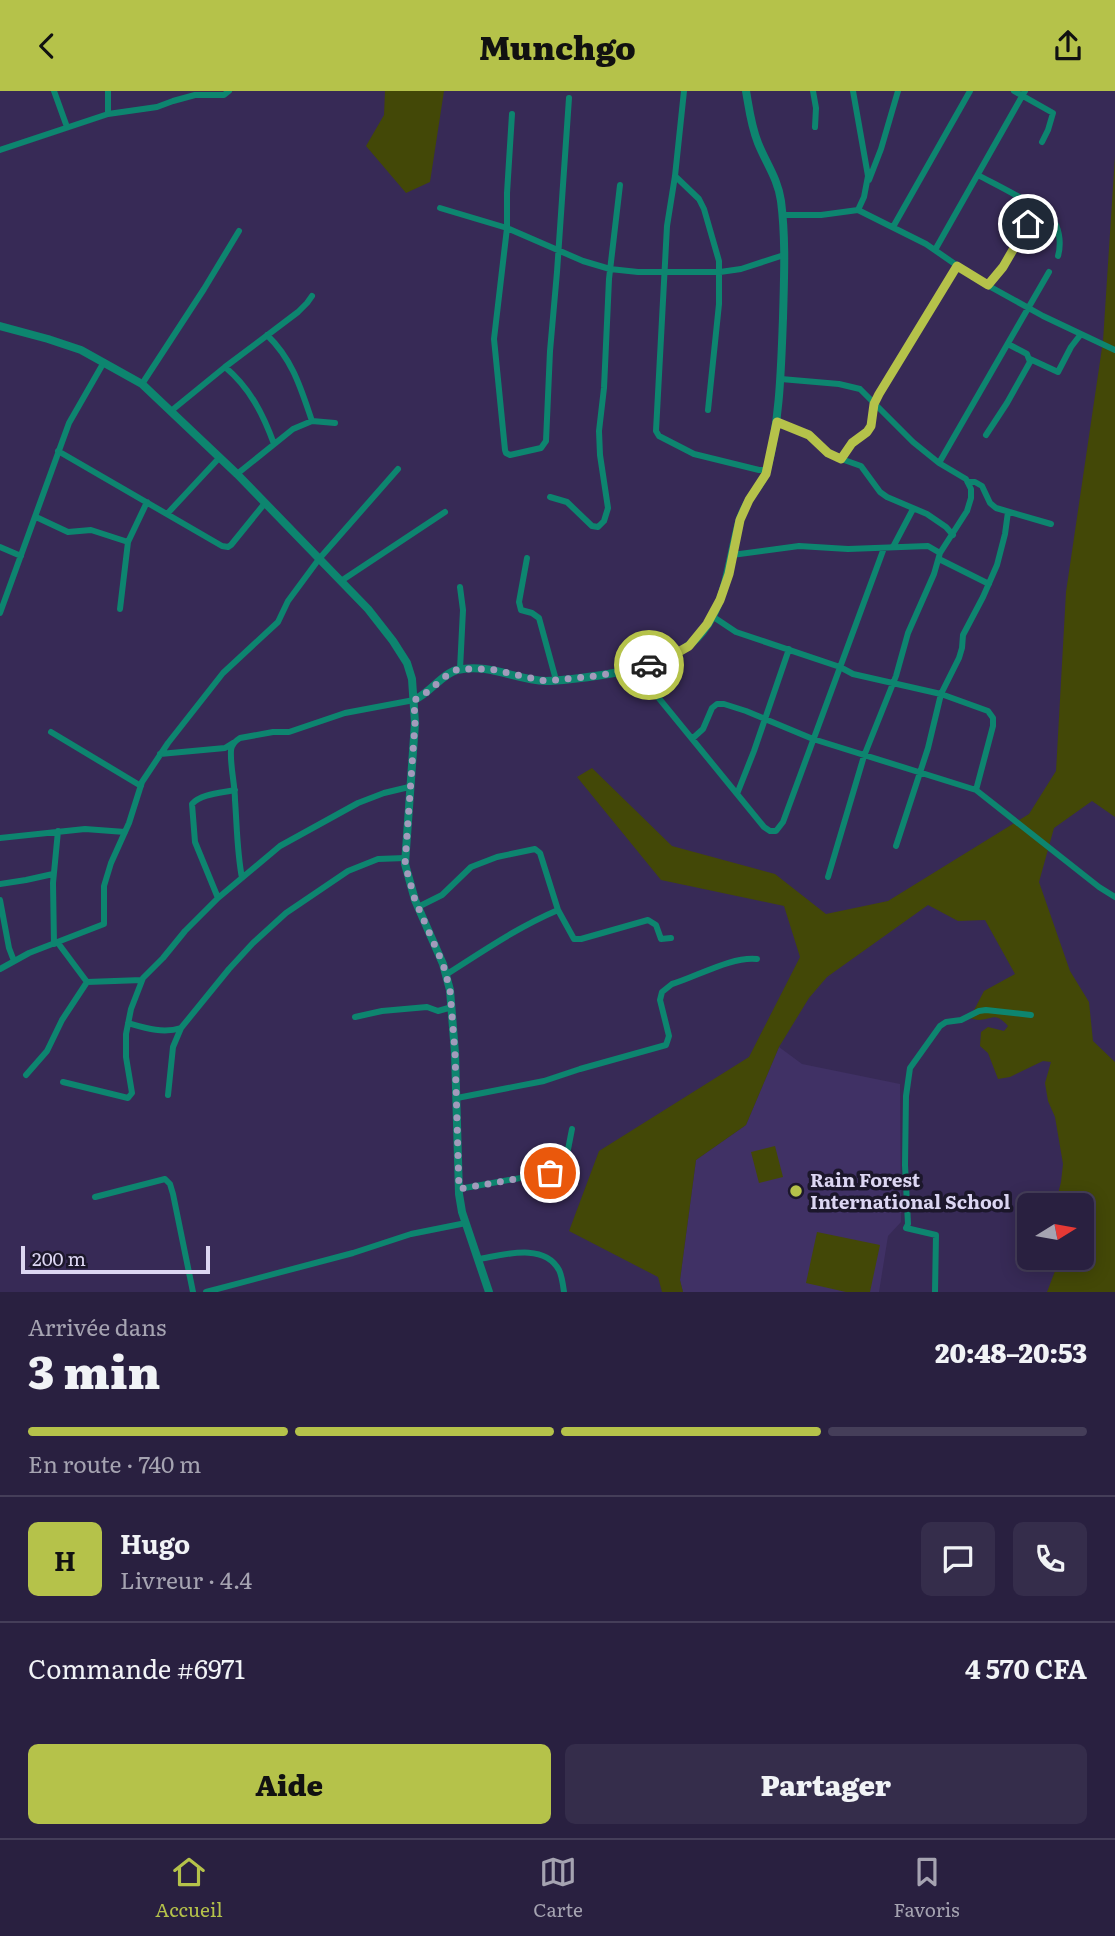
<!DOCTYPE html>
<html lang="fr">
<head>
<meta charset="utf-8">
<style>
  body { margin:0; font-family:Literata,serif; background:#352d4b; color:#f1f3f6; height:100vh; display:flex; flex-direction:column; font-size:26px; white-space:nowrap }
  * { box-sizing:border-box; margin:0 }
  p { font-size:23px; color:#a5a3b1 }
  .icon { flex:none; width:38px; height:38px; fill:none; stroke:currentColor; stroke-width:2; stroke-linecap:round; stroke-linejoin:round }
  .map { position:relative; height:1201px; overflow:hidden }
  .side { display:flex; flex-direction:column; background:#292040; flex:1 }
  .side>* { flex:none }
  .needle { width:46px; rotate:79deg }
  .controls { position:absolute; left:1017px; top:1102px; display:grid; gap:14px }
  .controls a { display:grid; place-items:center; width:77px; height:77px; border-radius:10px; background:#292040; box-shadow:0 4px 18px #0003,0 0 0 2px #453e59; font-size:35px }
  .scale { position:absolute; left:21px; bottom:18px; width:189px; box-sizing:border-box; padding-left:7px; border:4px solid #dcd6f2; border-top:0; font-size:19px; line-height:24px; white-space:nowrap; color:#dcd6f2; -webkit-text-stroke:5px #1c172b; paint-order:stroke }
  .pin { position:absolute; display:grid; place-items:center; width:60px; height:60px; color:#fff; margin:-30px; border:4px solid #fff; border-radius:50%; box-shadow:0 2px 7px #0007 }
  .courier { position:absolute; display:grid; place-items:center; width:70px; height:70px; margin:-35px; border:5px solid #b5c24a; border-radius:50%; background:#fff; color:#222; box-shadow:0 2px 9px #0007 }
  .head em { font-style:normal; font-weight:800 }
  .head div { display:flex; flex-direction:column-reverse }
  .head { display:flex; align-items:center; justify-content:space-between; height:119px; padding:0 28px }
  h1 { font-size:46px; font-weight:800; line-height:52px }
  .bar { display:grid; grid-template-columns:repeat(4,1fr); gap:10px 7px; align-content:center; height:84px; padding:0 28px }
  .bar i { height:9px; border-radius:5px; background:#453e59 }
  .bar .on { background:#b5c24a }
  .bar p { grid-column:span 4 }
  .line { display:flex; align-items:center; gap:18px; padding:0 28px; border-top:2px solid #453e59 }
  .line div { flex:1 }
  .round { display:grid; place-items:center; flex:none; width:74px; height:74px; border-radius:10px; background:#352d4b }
  .cta { display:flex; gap:14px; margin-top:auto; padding:14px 28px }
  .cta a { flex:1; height:80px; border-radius:10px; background:#b5c24a; color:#111; font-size:28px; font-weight:800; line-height:80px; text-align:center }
  .cta a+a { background:#352d4b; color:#f1f3f6 }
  header { display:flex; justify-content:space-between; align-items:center; height:91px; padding:0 28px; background:#b5c24a; color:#111; font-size:32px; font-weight:800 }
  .tabs { display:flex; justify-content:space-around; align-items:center; height:98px; border-top:2px solid #453e59; background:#292040; font-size:19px; color:#a5a3b1 }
  .tabs a { display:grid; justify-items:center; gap:4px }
  .tabs .on { color:#b5c24a }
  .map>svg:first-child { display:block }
</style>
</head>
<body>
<header><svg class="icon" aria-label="back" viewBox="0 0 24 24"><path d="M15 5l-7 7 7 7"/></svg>Munchgo<svg class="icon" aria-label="share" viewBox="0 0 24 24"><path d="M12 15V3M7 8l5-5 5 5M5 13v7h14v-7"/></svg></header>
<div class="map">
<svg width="1115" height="1201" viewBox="0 0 1115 1201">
  <rect width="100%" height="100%" fill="#372a56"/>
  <path fill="#403165" d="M 779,956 L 802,973 L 900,993 L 901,1131 L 888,1145 L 879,1201 L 683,1201 L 680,1189 L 696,1069 L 746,1034 Z"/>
  <path fill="#434807" d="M 385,0 L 444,0 L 430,91 L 406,102 L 366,55 L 384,24 Z
    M 1115,65 L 1115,726 L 1092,710 L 1054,737 L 1039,791 L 1070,880 L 1089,911 L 1093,950 L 1115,971 L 1115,1201 L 1047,1201 L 1060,1167 L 1082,1167 L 1082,1115 L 1055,1115 L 1061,1091 L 1063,1073 L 1055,1026 L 1048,1010 L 1045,992 L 1051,971 L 1043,970 L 1010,986 L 998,988 L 988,962 L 980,955 L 981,941 L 988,936 L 1004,940 L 1008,935 C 995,921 994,928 980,929 C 976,929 971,927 967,926 L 972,923 L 984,900 L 1015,883 L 985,829 L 958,830 L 928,814 L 827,886 L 809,907 L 779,956 L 746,1034 L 696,1069 L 680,1189 L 683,1201 L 662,1201 L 658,1186 L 569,1140 L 599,1060 L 749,966 L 800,866 L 784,815 L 661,789 L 577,686 L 592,677 L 672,755 L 775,783 L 826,823 L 888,810 L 1029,723 L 1056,680 L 1066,501 L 1103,250 Z
    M 775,1055 L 783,1086 L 759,1092 L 751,1061 Z
    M 817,1141 L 880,1154 L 870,1201 L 846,1201 L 806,1192 Z"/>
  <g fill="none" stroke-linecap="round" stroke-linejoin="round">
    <path stroke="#0d856f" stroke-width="6" d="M 54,0 L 67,36
      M 684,0 L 675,85 L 667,135 L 656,340 L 659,345 L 694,363 L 759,379 L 767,379
      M 813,0 L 816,17 L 815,36
      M 853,0 L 868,85 L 864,106 L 858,119
      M 1014,0 L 1053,22 L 1048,39 L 1042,51
      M 108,23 L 108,0
      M 512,23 L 507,102 L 507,137 L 494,248 L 505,359 L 506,362 L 510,364 L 541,357 L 546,350 L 550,260 L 557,181 L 569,7
      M 0,59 L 108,23 L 157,16 L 173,10 L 195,4 L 224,4 L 229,0
      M 978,84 C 994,93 1047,118 1055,132 C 1060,141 1061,155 1058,165
      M 675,85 L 699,108 L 704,118 L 719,170 L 719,213 L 708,319
      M 869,89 L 881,58 L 898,0
      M 440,117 L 507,137 L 583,170 L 610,178 L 638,181 L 720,181 L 741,178 L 784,164
      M 782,124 L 821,124 L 858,119 L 926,153 L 978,189 L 1043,225 L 1081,243 L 1071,256 L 1058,281 L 1030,268
      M 893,136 L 970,0
      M 935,159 L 1025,0
      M 988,194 L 1003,176 L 1038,118
      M 1081,243 L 1115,259
      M 267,244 C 293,269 301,298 312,330
      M 225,276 C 250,297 263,323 274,353
      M 781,288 L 839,293 L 860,298 L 913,351 L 939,372 L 966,388 L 971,398 L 971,407 L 967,420 L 940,462 L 934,483 L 908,542 L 896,585 L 864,665 L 828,786
      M 142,293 L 204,198 L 239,140
      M 171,320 L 225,276 L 298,221 L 307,212 L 312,205
      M 777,331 L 809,344 L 833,365 L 861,375 L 880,401 L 887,406 L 927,423 L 946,436 L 953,444
      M 986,344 L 1007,312 L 1030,271 L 1027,263 L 1008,253
      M 58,360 L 222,455 L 228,456 L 231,454 L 265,412
      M 841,368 L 852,352 L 867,341 L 871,335 L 874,313 L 879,303 L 957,175
      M 939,372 L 1049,181
      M 237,383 L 293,338 L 312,330 L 335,332
      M 969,391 L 975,391 L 982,395 L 990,412 L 996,417 L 1051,433
      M 550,406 L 567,411 L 592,435 L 598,436 L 604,430 L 608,417 L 600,364 L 599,340 L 604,297 L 609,188 L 620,94
      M 167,423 L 220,366
      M 36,426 L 68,441 L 91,439 L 128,451
      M 0,456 L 21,465
      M 893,456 L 913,418
      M 732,464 L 799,455 L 848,458 L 928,455 L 940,462
      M 527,467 L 519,511 L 521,519 L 532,522 L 539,527 L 556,589
      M 939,468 L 989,493
      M 341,490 L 445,421
      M 460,496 L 463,519 L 460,578
      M 120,518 L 128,451 L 147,411
      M 0,522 L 69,332 L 104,271
      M 712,525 L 736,541 L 840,576 L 853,583 L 941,603 L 988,620 L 993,627 L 993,635 L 976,699
      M 635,578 L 764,736 L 770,740 L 776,740 L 783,731 L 884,457
      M 51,641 L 141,695
      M 693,647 L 703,638 L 712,617 L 717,613 L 724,613 L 746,620 L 813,648 L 976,699 L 1099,796 L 1115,806
      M 160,663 L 225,657 L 233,652
      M 737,703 L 754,660 L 789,558
      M 0,747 L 85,738 L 125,741
      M 896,755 L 928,657 L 941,603 L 959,567 L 962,557 L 963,544 L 983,506 L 997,474 L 1005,443 L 1008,421
      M 242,787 C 237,761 237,736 235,709 C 235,693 230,676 231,659 C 232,653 235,650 240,647 L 273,641 L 289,641 L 345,622 L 414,609
      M 0,793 L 26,789 L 53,783
      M 218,807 L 195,751 L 192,713 C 201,703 221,702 235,699
      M 0,809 L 9,857 L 14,870
      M 418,816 L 442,804 L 471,776 L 497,766 L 535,758 L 540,762 L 558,819 L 574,848 L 581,848 L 648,829 L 656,834 L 661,848 L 671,847
      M 58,852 L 87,891 L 142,889
      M 54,853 L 53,792 L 58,740
      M 0,878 L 29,862 L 104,833 L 104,795 L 111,772 L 129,732 L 142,691 L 168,652 L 223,582 L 278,531 L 288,510 L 319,468 L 398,378
      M 447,883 C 483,860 518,836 558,819
      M 355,926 L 382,920 L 427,916 L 438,920 L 452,916
      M 128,932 C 145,937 163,943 181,937
      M 26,984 L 47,960 L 62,929 L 87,891
      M 63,991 L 128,1007 L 132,1002 L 126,966 L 126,943 L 131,918 L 143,887 L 163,867 L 185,840 L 218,807 L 280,755 L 358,712 L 384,702 L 409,696
      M 168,1004 L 173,956 L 181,937 L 229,878 L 253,852 L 286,822 L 348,780 L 378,768 L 405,767
      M 457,1007 L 544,990 L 580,978 L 666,954 L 669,945 L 660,909 L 662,901 L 672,893 C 696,886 732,865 757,868
      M 459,1098 L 559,1080 L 565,1074 L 572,1038
      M 95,1106 L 165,1088 L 170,1093 L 173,1103 L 193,1201
      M 479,1168 C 503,1164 544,1151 559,1179 C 562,1185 563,1194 564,1201
      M 206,1201 L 353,1162 L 411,1143 L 466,1132
      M 935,1201 L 936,1144 L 906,1137 L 908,1133 L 905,1074 L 906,1005 L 910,977 L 940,935 L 946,931 L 961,929 L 979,920 L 986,919 L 1031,924"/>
    <path stroke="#0d856f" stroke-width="8" d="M 0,235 L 48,248 L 81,259 L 142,293 L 237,383 L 368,518 L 393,550 L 407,572 L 412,588 L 415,632 L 405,773 L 415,809 L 443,873 L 450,899 L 455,962 L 459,1103 L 462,1121 L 489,1201
      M 414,609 C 429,603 443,582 457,579 C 490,572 515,589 546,590 C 554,590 563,589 572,588 C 607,584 642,579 675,563 C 724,539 726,481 738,435 C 740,425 745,415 751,406 C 756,398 764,389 767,379 C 780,329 781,278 783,227 C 784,188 786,149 781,110 C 778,88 766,72 758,52 C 751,35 749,17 746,0"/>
  </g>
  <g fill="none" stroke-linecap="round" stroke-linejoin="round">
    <path stroke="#a29abb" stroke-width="7" stroke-dasharray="0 12.6" d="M 550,1082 L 459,1098 L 455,962 L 450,899 L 443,873 L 415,809 L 405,773 L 415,632 L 414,609 L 421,606 L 452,580 L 460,578 L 490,578 L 545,590 L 597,585 L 649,574"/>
    <path stroke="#b5c24a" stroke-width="9" d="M 649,574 L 675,563 L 689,555 L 707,533 L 720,509 L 729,483 L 740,429 L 749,409 L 766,383 L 777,331 L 809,344 L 828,362 L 841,368 L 852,352 L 867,341 L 871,335 L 874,313 L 879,303 L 957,175 L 988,194 L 1003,176 L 1028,133"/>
  </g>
  <circle fill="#b5c24a" stroke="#1c172b" stroke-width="2.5" cx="796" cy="1100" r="7"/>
  <g text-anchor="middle" stroke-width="7" stroke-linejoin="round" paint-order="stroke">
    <g font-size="19" font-weight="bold" fill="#dcd6f2" stroke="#1c172b" text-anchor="start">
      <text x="810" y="1096">Rain Forest<tspan x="810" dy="22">International School</tspan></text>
    </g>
  </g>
</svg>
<div class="controls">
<a><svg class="needle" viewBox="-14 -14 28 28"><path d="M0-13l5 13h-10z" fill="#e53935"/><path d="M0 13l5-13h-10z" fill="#a5a3b1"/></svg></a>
</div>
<div class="scale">200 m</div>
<div class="pin" style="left:550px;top:1082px;background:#ea580c"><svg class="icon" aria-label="bag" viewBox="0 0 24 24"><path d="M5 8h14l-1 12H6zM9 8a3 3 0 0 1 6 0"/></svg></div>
<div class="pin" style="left:1028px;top:133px;background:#1f2937"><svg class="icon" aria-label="home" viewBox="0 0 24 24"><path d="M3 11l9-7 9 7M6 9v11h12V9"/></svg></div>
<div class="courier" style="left:649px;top:574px"><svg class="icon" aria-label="car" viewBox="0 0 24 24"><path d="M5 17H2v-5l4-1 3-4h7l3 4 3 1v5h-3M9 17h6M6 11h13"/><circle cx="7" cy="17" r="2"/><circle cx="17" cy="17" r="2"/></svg></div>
</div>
<section class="side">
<div class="head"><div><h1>3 min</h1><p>Arrivée dans</p></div><em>20:48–20:53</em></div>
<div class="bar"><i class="on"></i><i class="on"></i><i class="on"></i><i></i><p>En route · 740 m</p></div>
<div class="line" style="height:126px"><b class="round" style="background:#b5c24a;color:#111">H</b><div><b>Hugo</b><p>Livreur · 4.4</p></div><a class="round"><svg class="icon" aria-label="chat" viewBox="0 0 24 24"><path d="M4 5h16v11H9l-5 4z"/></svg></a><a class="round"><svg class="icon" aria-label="phone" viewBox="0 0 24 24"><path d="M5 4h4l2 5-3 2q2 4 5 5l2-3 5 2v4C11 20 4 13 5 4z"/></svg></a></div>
<div class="line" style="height:91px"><div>Commande #6971</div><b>4 570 CFA</b></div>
<div class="cta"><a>Aide</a><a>Partager</a></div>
</section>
<nav class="tabs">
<a class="on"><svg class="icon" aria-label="home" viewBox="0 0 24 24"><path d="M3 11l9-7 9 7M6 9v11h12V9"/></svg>Accueil</a>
<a><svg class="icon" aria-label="map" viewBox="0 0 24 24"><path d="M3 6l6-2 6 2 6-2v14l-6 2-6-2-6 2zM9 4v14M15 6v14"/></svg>Carte</a>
<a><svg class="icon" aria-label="saved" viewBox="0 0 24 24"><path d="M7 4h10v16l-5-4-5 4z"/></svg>Favoris</a>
</nav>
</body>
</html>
